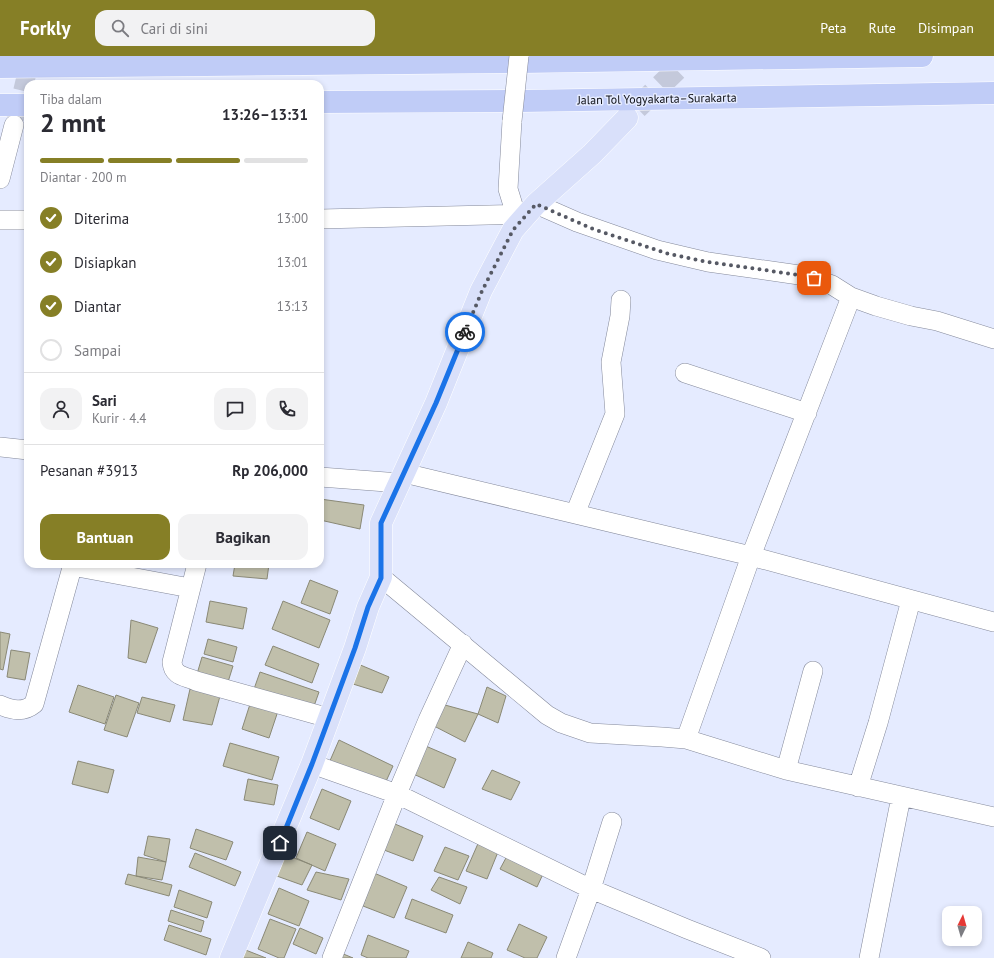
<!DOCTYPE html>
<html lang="id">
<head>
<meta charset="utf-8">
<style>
  body { margin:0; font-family:"PT Sans",sans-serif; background:#f2f2f3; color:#2b2b33; height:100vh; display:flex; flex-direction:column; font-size:15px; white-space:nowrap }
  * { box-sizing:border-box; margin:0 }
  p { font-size:13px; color:#7c7c81 }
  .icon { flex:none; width:22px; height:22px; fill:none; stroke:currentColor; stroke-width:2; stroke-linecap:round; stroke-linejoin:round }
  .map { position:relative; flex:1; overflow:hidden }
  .panel { position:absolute; left:24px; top:24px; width:300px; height:488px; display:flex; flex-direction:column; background:#fff; border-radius:12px; box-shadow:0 2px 6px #0003 }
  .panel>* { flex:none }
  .needle { width:26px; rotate:5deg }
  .buttons { position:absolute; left:942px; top:850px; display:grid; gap:8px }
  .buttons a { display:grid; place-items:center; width:40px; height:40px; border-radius:8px; background:#fff; box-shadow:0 2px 6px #0003; font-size:20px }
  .pin { position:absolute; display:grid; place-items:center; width:34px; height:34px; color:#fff; margin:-17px; border-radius:8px; box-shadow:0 2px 6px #0006 }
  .courier { position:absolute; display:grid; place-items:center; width:40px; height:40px; margin:-20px; border:3px solid #1a73e8; border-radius:50%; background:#fff; color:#222; box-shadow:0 1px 5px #0007 }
  .summary em { font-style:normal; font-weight:600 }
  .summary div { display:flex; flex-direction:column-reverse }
  .summary { display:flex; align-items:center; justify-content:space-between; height:68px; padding:0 16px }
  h1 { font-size:26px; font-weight:600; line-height:30px }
  .bar { display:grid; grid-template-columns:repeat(4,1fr); gap:6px 4px; align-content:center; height:48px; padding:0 16px }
  .bar i { height:5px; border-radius:3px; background:#e1e1e2 }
  .bar .active { background:#867f26 }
  .bar p { grid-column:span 4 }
  .line { display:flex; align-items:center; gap:10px; padding:0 16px; border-top:1px solid #e1e1e2 }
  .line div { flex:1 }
  .round { display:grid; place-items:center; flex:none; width:42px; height:42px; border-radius:12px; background:#f2f2f3 }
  ol { padding:0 16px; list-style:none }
  li { display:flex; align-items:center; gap:12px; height:44px }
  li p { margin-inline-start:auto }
  li .icon { padding:4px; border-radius:50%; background:#867f26; color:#fff; stroke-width:4 }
  li:last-child { color:#7c7c81 }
  li i { width:22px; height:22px; border:2px solid #e1e1e2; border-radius:50% }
  .button { display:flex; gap:8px; margin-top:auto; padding:8px 16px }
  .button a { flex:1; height:46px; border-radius:12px; background:#867f26; color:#fff; font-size:16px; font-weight:600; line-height:46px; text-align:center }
  .button a+a { background:#f2f2f3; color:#2b2b33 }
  header { display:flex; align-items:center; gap:24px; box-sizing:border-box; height:56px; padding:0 20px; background:#867f26; color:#fff }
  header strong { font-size:19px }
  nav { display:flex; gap:22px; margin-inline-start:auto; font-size:14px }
  .search { width:280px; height:36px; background:#f2f2f3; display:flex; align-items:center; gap:10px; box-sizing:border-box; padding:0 14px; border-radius:12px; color:#7c7c81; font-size:15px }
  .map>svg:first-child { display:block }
</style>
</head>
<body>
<header>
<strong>Forkly</strong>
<div class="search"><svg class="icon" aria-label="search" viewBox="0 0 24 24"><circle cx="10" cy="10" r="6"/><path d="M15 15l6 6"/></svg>Cari di sini</div>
<nav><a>Peta</a><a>Rute</a><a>Disimpan</a></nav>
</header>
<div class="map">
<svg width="994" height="902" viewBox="0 0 994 902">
  <rect width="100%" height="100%" fill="#e5ebff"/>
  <path fill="#c0bfab" stroke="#8a8976" d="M 320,443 L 364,449 L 360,473 L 320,464 Z
    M 235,508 L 269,508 L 267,523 L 233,520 Z
    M 310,524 L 338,535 L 330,558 L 301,547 Z
    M 210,545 L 247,552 L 243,573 L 206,566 Z
    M 283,545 L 330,564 L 319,592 L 272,573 Z
    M 131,564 L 158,572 L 146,607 L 128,602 Z
    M 0,576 L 10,578 L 3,614 L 0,613 Z
    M 208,583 L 237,591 L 233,606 L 204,598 Z
    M 273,590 L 319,608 L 312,627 L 265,609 Z
    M 11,594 L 30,597 L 25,624 L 7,621 Z
    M 202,601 L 233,610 L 228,626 L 197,618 Z
    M 358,608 L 389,621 L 382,637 L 353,628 Z
    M 260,616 L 319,636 L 313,653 L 254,633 Z
    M 78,629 L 114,641 L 105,668 L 69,656 Z
    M 487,631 L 506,640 L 498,667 L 478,658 Z
    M 190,633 L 220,640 L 212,669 L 183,664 Z
    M 116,639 L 139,647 L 127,681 L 104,674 Z
    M 142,641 L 175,649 L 170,666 L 137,657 Z
    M 251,645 L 278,655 L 269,682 L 242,673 Z
    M 445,649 L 478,658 L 465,686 L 434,670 Z
    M 339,684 L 393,710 L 383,732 L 329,707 Z
    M 230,687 L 279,701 L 272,724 L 223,710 Z
    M 421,688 L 456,703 L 444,732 L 409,716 Z
    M 78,705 L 114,714 L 108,737 L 72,728 Z
    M 492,714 L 520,726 L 511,744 L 482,733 Z
    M 248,723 L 278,729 L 274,749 L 244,744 Z
    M 322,733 L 351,745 L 339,774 L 310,762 Z
    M 395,768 L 423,780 L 413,805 L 384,794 Z
    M 196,773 L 233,786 L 226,804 L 190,792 Z
    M 307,776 L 336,788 L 325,815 L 296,802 Z
    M 148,780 L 170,783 L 166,806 L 144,799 Z
    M 480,783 L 500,791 L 487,823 L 466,815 Z
    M 445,791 L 469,800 L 458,824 L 434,815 Z
    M 195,797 L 241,816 L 235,830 L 189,811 Z
    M 281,797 L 312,809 L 302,829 L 274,819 Z
    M 507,800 L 543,818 L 537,831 L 500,813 Z
    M 138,801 L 166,806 L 162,824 L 136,820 Z
    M 316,816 L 349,823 L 341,844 L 307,834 Z
    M 374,817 L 407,831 L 394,862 L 363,850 Z
    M 128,818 L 172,829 L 169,840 L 125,828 Z
    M 439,821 L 467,831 L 460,848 L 431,834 Z
    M 279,832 L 309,845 L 299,870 L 268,858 Z
    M 179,834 L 212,846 L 207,862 L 174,851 Z
    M 412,843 L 453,859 L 446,877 L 405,862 Z
    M 171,854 L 204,865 L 201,876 L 168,865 Z
    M 270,863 L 296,873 L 284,902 L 279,902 L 258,893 Z
    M 519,868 L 547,881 L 537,902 L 525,902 L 507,894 Z
    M 169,869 L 211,883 L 206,899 L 164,884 Z
    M 300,872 L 323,882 L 316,898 L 293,888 Z
    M 368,879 L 409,895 L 406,902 L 368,902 L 361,899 Z
    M 468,886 L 493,897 L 491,902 L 461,902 Z
    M 243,893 L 266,902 L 239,902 Z
    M 341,897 L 353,902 L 339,902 Z"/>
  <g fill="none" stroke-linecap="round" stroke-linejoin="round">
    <path stroke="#c4c9db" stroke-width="19" stroke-dasharray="19 10" stroke-linecap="butt" d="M 16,63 L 31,0"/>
    <path stroke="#c4c9db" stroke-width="22" stroke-dasharray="22 11" stroke-linecap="butt" d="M 637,52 L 691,0"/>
    <defs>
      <path id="minor" d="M 512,65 L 508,133 L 516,159
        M 0,123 L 14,69
        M 536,148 L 577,166 L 657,194 L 708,206 L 806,220 L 832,229 L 851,241 L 876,250 L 911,260 L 937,265 L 994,283
        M 320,163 L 526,158
        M 0,164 L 28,164
        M 685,317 L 807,357
        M 0,391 L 28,394
        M 404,417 L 751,500 L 994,566
        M 320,421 L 400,427
        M 575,458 L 615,358 L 611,306 L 620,260 L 621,244
        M 197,508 L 172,606 C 173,620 184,620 196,625 L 329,662
        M 72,510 L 190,532
        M 381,521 L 547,659 L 561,667 L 590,677 L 662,681 L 686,683 L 786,714 L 994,761
        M 0,649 C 12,654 23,657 34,648 L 73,508
        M 686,683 L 751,500 L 851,241
        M 312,708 L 397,738 L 591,833 L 687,873 L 761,902
        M 786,714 L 813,615
        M 858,731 L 878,667 L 911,544
        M 332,902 L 397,738 L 428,664 L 463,588
        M 566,902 L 591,833 L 612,766
        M 869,902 L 901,741"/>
      <path id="major" d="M 231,902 L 312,708 L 355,592 L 368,551 L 381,521 L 381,467 L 436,347 L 481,235 L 513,174 L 536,148 L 592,98 L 627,62"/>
      <path id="highway" d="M 0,11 L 522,6 L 922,0
        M 320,46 L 522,45 L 994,37
        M 0,49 L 28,49"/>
    </defs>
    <use href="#minor" stroke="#84899b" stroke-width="20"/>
    <use href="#major" stroke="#fff" stroke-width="23"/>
    <use href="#highway" stroke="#fff" stroke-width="23"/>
    <use href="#minor" stroke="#fff" stroke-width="19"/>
    <use href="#major" stroke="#d9e0fa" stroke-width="22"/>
    <use href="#highway" stroke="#c0ccf7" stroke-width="22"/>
    <defs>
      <path id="minor-bridge" d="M 512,65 L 519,0"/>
    </defs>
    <use href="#minor-bridge" stroke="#84899b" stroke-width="20" stroke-linecap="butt"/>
    <use href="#minor-bridge" stroke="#fff" stroke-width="19"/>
  </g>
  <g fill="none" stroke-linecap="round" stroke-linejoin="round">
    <path stroke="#565964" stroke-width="4" stroke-dasharray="0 7.2" d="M 465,276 L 482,235 L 513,174 L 536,148 L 593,173 L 669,198 L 708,206 L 806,220 L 814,222"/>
    <path stroke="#1a73e8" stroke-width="5" d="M 280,787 L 312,708 L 355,592 L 368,551 L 381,522 L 381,467 L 436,347 L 465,276"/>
  </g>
  <g text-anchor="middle" stroke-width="3" stroke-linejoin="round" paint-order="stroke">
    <g font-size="12" fill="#090b11" stroke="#e5ebff">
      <text transform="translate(657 43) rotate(-1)" y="4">Jalan Tol Yogyakarta–Surakarta</text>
    </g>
  </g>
</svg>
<div class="buttons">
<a><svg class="needle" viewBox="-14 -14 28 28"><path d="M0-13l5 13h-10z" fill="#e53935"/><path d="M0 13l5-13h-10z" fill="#7c7c81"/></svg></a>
</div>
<div class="pin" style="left:814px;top:222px;background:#ea580c"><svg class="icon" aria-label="bag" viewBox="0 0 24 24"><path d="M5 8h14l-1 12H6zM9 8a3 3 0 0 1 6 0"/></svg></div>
<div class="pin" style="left:280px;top:787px;background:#1f2937"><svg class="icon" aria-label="home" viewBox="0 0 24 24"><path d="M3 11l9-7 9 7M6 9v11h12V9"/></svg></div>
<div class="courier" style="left:465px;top:276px"><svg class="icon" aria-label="bike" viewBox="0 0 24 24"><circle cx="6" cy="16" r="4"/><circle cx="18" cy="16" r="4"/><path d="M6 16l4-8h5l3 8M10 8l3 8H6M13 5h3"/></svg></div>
<section class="panel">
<div class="summary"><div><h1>2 mnt</h1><p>Tiba dalam</p></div><em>13:26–13:31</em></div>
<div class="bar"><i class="active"></i><i class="active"></i><i class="active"></i><i></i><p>Diantar · 200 m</p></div>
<ol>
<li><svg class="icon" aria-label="check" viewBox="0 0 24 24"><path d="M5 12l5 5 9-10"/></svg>Diterima<p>13:00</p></li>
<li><svg class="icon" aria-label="check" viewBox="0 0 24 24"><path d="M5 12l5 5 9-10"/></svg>Disiapkan<p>13:01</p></li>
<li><svg class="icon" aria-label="check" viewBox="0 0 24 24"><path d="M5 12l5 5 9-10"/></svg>Diantar<p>13:13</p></li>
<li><i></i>Sampai</li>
</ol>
<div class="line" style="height:72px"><a class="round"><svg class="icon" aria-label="person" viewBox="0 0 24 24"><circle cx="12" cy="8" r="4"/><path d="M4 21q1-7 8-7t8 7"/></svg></a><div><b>Sari</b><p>Kurir · 4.4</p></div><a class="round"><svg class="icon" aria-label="chat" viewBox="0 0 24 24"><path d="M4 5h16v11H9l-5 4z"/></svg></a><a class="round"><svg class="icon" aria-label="phone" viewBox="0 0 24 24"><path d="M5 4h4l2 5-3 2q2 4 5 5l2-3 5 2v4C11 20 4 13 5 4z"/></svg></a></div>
<div class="line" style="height:52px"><div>Pesanan #3913</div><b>Rp 206,000</b></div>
<div class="button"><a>Bantuan</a><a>Bagikan</a></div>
</section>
</div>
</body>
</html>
